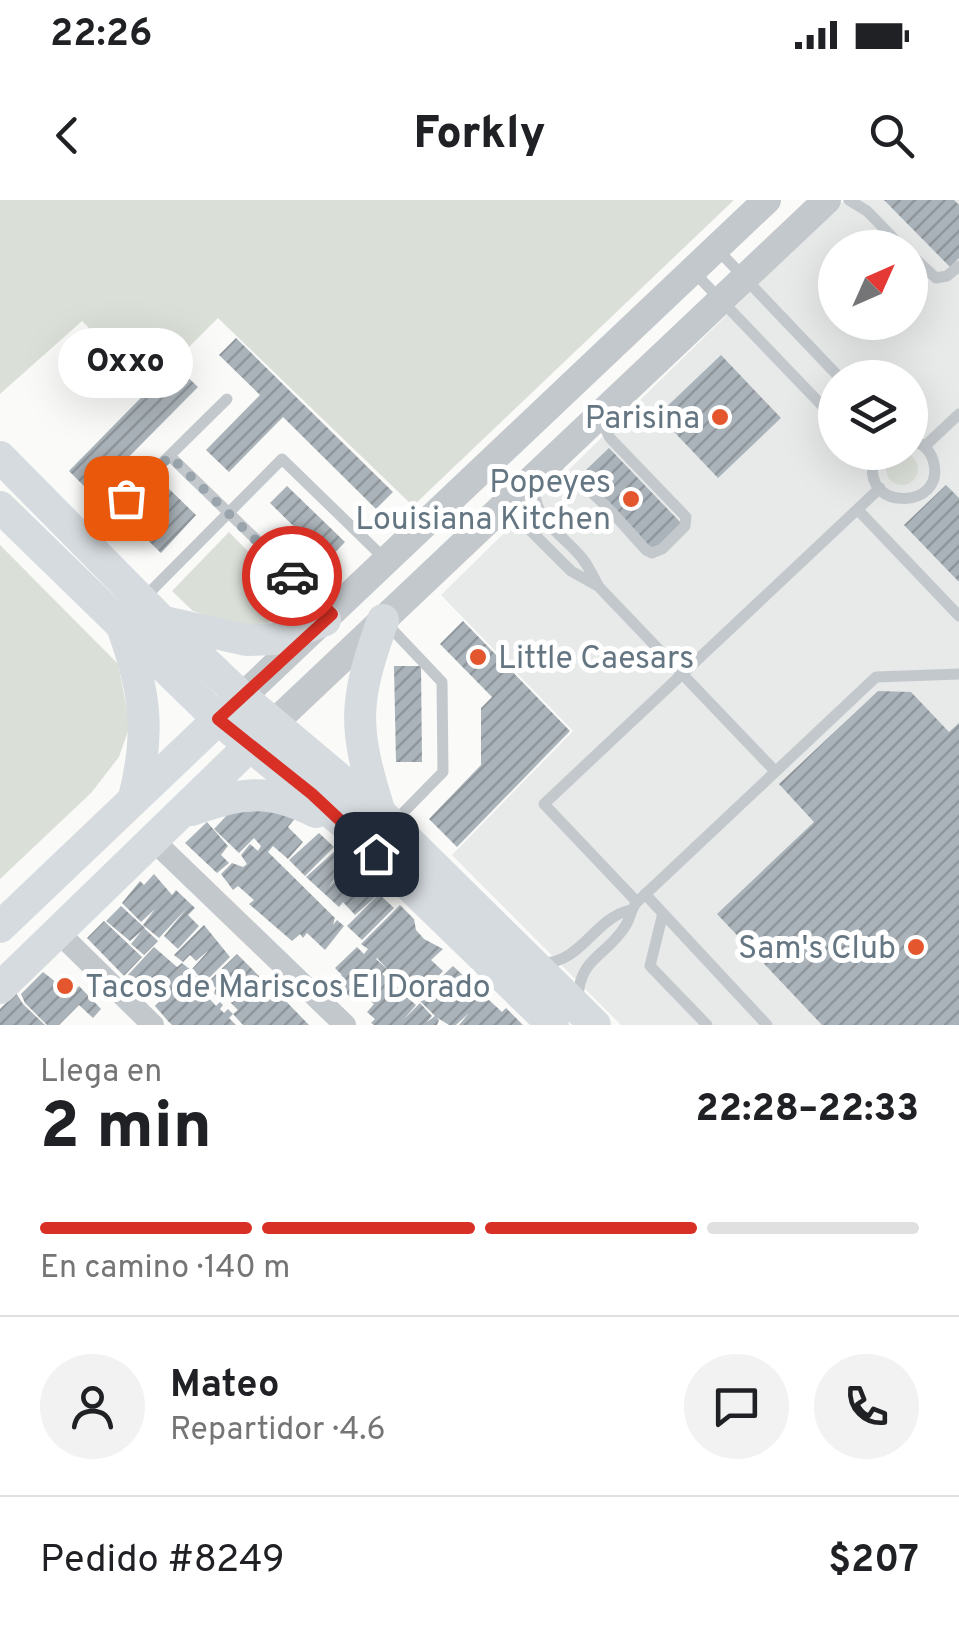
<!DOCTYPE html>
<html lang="es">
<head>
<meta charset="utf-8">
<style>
  body { margin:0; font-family:Overpass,sans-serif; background:#f2f2f2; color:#202124; height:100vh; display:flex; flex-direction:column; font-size:38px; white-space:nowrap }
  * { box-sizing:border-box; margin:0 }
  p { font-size:32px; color:#757577 }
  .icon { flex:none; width:55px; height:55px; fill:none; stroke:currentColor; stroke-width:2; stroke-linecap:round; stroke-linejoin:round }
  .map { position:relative; height:825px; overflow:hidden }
  .details { display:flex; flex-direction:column; background:#fff; flex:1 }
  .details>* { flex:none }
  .needle { width:65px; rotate:45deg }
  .tools { position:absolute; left:818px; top:30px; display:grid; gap:20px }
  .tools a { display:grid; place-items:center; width:110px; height:110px; border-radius:50%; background:#fff; box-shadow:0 10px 40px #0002; font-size:50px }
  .pin { position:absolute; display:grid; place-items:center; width:85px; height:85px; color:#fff; margin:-42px; border-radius:20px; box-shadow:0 5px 15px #0006 }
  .courier { position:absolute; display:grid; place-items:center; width:100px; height:100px; margin:-50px; border:8px solid #d93025; border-radius:50%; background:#fff; color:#222; box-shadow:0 2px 12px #0007 }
  .bubble { position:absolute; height:70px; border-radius:35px; background:#fff; box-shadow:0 10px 40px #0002; font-size:32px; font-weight:800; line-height:70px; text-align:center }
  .headline em { font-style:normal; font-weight:800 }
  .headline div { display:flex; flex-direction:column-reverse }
  .headline { display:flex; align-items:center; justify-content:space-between; height:170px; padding:0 40px }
  h1 { font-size:65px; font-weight:800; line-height:75px }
  .bar { display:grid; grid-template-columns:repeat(4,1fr); gap:15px 10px; align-content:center; height:120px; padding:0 40px }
  .bar i { height:12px; border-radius:8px; background:#e0e0e0 }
  .bar .active { background:#d93025 }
  .bar p { grid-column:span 4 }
  .line { display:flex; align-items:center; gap:25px; padding:0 40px; border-top:2px solid #e0e0e0 }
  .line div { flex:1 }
  .round { display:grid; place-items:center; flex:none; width:105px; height:105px; border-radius:52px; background:#f2f2f2 }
  .status { display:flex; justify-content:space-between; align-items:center; height:70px; padding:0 50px; background:#fff; direction:ltr }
  .status svg { height:28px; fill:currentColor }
  header { display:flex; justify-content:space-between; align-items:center; height:130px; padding:0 40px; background:#fff; font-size:45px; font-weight:800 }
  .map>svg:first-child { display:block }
</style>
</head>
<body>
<div class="status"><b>22:26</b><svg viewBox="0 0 49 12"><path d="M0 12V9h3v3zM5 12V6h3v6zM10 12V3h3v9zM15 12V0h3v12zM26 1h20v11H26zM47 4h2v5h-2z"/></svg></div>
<header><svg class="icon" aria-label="back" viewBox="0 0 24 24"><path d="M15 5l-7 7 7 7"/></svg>Forkly<svg class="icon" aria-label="search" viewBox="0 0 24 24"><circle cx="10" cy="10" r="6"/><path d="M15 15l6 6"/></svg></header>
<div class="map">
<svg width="959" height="825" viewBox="0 0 959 825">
  <defs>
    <pattern id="building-hatch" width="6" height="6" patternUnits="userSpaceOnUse" patternTransform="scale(2.5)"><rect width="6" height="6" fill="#aab3b9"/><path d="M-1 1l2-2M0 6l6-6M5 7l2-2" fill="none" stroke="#8e969c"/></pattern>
  </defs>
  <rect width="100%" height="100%" fill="#fafaf8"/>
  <path fill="#e8e9e9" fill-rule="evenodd" d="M 844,0 L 959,0 L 959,825 L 621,825 L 452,655 L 573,531 L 441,395 ZM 835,48 L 910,48 L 910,122 L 835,122 ZM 835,178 L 910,178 L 910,252 L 835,252 Z"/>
  <path fill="#dadfd7" d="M 0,0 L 734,0 L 413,306 L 218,118 L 148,188 L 82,121 L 0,194 Z
    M886 269a16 16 0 1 1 32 0a16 16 0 1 1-32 0Z
    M 229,332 L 300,404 L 279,421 L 253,425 L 226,422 L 193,411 L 172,391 Z
    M 0,345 L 118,464 L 130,525 L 119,557 L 91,593 L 0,679 Z"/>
  <path fill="url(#building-hatch)" d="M 884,0 L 954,0 L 959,5 L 959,58 L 950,67 Z
    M 236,138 L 393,292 L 376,309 L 283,217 L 229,272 L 206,250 L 260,195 L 219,155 Z
    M 721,155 L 781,218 L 718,278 L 658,215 Z
    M 174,164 L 198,187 L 92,294 L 69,271 Z
    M 609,248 L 682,324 L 654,351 L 581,275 Z
    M 946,285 L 959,298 L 959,382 L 904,325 Z
    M 166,286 L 196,315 L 161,353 L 130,323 Z
    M 287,286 L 345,342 L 328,360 L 270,303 Z
    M 463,421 L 570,531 L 457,647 L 429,619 L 481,565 L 481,508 L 492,497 L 440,444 Z
    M 394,466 L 421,466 L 422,562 L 396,562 Z
    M 878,491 L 911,492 L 949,532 L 959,523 L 959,825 L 822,825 L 717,714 L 814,622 L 779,584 Z
    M 271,610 L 297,616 L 288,627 L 303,642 L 288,659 L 273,646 L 268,652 L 335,718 L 333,725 L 337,720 L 344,726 L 325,750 L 307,733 L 303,738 L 300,734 L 292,741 L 249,704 L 254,700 L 238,686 L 233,690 L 221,674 L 232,663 L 243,667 L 247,664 L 241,655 L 250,644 L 258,651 L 261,646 L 254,638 L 239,653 L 214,629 L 229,613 Z
    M 207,622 L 228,646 L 221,655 L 229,663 L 217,673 L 185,643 Z
    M 319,633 L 334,647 L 305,676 L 289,660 Z
    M 336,650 L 343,657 L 336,664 L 342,669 L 328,688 L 343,672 L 349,677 L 357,671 L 365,679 L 368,676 L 383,690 L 355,715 L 343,702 L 339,707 L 306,677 Z
    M 154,674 L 172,695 L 176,690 L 195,708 L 188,715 L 199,726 L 178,749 L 164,736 L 187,708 L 159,738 L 143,725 L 155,709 L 141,722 L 122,703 L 140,681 L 144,685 Z
    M 379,694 L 394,708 L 362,740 L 347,726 Z
    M 400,705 L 414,719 L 416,730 L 424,739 L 443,749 L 431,760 L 443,771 L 415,799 L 377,758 L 398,735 L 376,759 L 387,769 L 382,774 L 400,789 L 390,801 L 400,791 L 416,805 L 404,819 L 420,803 L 432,816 L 427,822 L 435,816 L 439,820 L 437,825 L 374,825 L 371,823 L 375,819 L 367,812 L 374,804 L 362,794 L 353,800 L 335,782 L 342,775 L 335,768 L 357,747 L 364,754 L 368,749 L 361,744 Z
    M 121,706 L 145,728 L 130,741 L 106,721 Z
    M 104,721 L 142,757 L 124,776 L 87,738 Z
    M 204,725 L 230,757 L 205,782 L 192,769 L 209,750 L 196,761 L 190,755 L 183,762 L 174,755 Z
    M 144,728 L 158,741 L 144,755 L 131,744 Z
    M 154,747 L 177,767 L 182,763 L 192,771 L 188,775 L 191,778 L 195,775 L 203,783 L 211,792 L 207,796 L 216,806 L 220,802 L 223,805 L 220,809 L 224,813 L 228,809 L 233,814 L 229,818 L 236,825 L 172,825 L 168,821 L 155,806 L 163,798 L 148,784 L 141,791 L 126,777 Z
    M 237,754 L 266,783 L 259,790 L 265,794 L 273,788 L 309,825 L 243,825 L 233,814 L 238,810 L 224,796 L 220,800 L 214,793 L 216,788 L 209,781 Z
    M 453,766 L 469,781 L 456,797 L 464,789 L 471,795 L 477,789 L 502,812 L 506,808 L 523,825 L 459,825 L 469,813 L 456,825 L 449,825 L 436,817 L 418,799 Z
    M 43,772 L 71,794 L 79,786 L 101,809 L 93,818 L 79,805 L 59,825 L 47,825 L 25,803 L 21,794 Z
    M 16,793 L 23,804 L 45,825 L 0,825 L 0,809 Z"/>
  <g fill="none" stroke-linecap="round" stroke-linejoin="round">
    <path stroke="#c3c8cc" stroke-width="11" d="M 849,0 L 867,11 L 903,48
      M 716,48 L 840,178
      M 910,54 L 936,78 L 947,76 L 959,66
      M 692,70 L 835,219
      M 925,246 L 959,214
      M 877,252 C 851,312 949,313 933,260 C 929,248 921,243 910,239
      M 170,256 L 332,413
      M 545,271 C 588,275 618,321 646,350 L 652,353 L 662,349 L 685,326 L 686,317 L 610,238 L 606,230 L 607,215
      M 534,283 C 534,323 560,331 582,358 C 589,367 594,378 599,387 L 775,571
      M 858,310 L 959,416
      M 497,320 L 528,328 L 571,371 L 596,385
      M 86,338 L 227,199
      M 142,400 L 282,259 L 387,361
      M 386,423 L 442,482 L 443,572 L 394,622
      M 645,694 L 767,825
      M 637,702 L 544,604 L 880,288
      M 663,713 L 650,766 L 707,825
      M 543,763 C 581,763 595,718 630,710
      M 578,800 C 579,756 607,757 626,725 C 631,717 630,710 637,702 L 876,477 L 959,474"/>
    <path stroke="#c3c8cc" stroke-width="22" d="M 154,641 L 345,825
      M 58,732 L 153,825"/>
    <path stroke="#c3c8cc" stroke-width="28" d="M 242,497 L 767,0
      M 273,524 L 827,0"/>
    <path stroke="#d6dbdf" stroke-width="32" d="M 0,257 L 163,422 L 242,497 L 380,613 L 595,825
      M 0,307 L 218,519 L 351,629 L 553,825
      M 165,422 L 246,440 L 275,439 L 325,420
      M 124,432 C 146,494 150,534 134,598
      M 191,610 C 241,593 267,587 316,612
      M 380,613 C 353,527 353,504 383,420
      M 0,727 L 231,507
      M 0,788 L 262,534"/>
  </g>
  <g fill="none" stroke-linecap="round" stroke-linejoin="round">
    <path stroke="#99a4ac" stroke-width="10" stroke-dasharray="0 18" d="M 126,298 L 170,256 L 292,376"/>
    <path stroke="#d93025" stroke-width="12" d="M 292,376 L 332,414 L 218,519 L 312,594 L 376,654"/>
  </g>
  <g fill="#e4572e" stroke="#fff" stroke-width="4">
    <circle cx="720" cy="217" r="10"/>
    <circle cx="631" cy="299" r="10"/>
    <circle cx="478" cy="457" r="10"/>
    <circle cx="916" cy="747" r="10"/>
    <circle cx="65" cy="786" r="10"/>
  </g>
  <g text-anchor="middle" stroke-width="10" stroke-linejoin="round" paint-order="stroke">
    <g font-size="32" fill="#657683" stroke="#fff" text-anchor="end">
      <text x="700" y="228">Parisina</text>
      <text x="611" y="292">Popeyes<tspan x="611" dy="37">Louisiana Kitchen</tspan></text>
      <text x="498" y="468" text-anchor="start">Little Caesars</text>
      <text x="896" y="758">Sam's Club</text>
      <text x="85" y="797" text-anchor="start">Tacos de Mariscos El Dorado</text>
    </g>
  </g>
</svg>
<div class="tools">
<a><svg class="needle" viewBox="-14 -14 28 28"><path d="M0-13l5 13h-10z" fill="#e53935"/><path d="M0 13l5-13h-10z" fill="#757577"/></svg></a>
<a><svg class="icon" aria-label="layers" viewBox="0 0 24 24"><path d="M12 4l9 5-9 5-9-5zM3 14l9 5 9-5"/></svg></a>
</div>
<div class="pin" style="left:126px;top:298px;background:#ea580c"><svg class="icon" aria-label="bag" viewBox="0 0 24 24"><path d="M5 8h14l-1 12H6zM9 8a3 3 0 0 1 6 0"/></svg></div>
<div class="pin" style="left:376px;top:654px;background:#1f2937"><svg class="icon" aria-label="home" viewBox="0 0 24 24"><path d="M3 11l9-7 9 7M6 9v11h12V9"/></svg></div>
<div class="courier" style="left:292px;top:376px"><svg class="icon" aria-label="car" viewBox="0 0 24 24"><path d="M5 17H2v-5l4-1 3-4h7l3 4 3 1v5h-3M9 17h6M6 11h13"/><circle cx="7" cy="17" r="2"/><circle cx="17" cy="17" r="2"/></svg></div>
<div class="bubble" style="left:58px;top:128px;width:135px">Oxxo</div>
</div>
<section class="details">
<div class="headline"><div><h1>2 min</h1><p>Llega en</p></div><em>22:28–22:33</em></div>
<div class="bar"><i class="active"></i><i class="active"></i><i class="active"></i><i></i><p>En camino · 140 m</p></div>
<div class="line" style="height:180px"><a class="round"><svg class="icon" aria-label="person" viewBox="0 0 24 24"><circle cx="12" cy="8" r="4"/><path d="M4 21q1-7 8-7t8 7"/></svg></a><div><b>Mateo</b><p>Repartidor · 4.6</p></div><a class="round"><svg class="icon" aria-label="chat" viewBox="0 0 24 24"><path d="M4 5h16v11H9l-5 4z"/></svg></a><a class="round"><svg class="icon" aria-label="phone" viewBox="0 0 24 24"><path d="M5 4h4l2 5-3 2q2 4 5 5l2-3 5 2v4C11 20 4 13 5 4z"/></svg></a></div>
<div class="line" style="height:130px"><div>Pedido #8249</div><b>$207</b></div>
</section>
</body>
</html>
